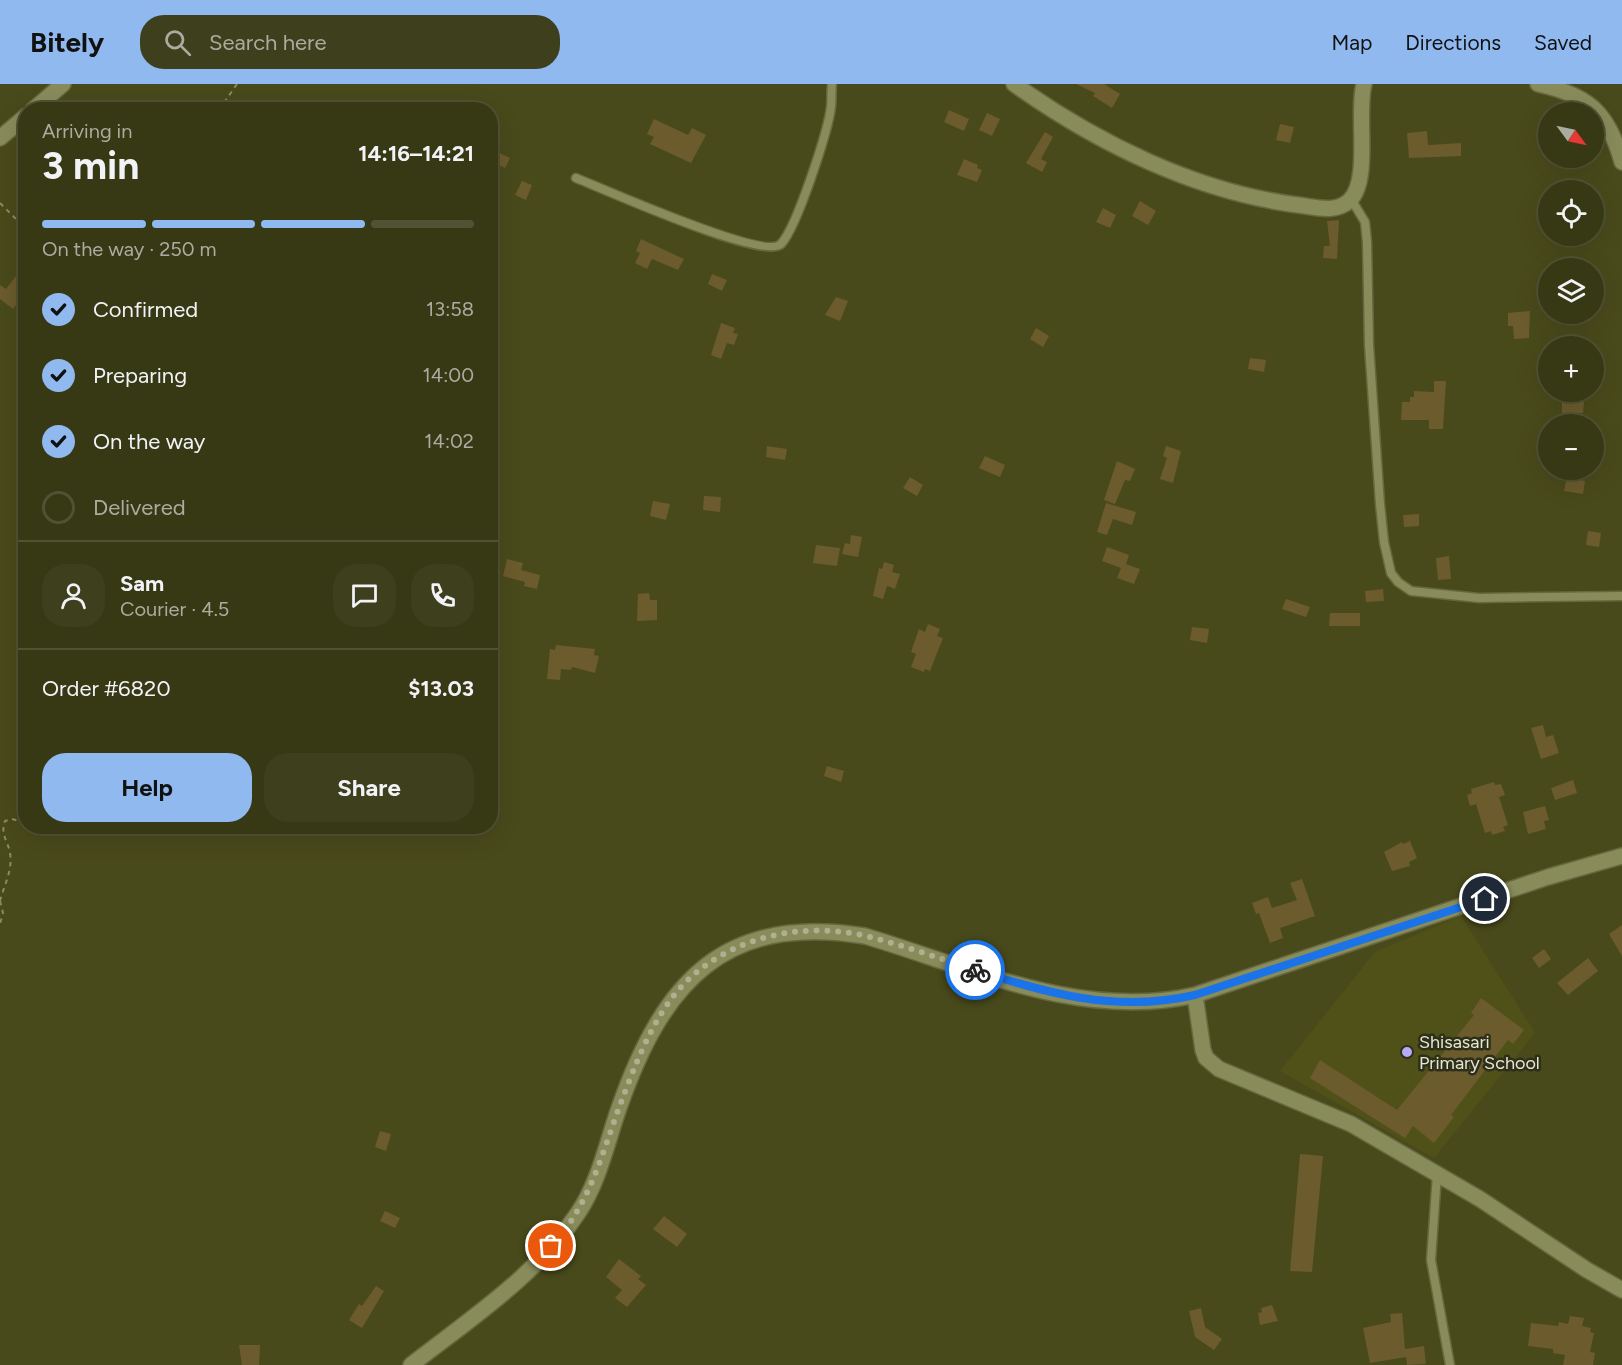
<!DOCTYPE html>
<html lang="en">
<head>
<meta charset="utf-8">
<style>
  body { margin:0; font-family:Figtree,sans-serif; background:#3e3f1d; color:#f1f3f6; height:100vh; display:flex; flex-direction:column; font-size:22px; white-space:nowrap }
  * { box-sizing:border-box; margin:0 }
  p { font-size:20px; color:#aaaca0 }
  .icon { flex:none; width:33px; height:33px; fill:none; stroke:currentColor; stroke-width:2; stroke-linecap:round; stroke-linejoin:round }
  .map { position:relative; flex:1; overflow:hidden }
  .drawer { position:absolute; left:18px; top:18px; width:480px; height:732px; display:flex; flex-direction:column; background:#373814; border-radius:24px; box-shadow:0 6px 24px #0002,0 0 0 2px #515234 }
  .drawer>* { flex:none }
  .needle { width:39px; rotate:123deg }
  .buttons { position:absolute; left:1538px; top:18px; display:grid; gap:12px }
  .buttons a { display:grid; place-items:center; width:66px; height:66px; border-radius:50%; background:#373814; box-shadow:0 6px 24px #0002,0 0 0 2px #515234; font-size:30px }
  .pin { position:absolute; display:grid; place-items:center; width:51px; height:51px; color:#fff; margin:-26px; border:3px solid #fff; border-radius:50%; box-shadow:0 2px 6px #0007 }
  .courier { position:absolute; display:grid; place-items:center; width:60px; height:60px; margin:-30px; border:4px solid #1a73e8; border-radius:50%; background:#fff; color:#222; box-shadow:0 2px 8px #0007 }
  .summary em { font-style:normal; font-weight:700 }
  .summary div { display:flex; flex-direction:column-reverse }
  .summary { display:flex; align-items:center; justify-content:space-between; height:102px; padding:0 24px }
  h1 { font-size:39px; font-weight:700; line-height:45px }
  .bar { display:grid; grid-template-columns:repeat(4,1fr); gap:9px 6px; align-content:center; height:72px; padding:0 24px }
  .bar i { height:8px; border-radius:4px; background:#515234 }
  .bar .selected { background:#90b9f0 }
  .bar p { grid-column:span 4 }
  .line { display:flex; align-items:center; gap:15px; padding:0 24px; border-top:2px solid #515234 }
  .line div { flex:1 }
  .round { display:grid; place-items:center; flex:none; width:63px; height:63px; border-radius:24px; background:#3e3f1d }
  ol { padding:0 24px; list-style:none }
  li { display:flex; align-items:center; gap:18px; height:66px }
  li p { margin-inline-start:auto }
  li .icon { padding:6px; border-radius:50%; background:#90b9f0; color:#111; stroke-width:4 }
  li:last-child { color:#aaaca0 }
  li i { width:33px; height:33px; border:3px solid #515234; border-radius:50% }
  .action { display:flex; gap:12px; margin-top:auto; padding:12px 24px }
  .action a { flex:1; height:69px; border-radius:24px; background:#90b9f0; color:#111; font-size:24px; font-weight:700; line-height:69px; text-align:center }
  .action a+a { background:#3e3f1d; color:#f1f3f6 }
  header { display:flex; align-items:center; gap:36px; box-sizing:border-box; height:84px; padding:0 30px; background:#90b9f0; color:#111 }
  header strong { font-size:28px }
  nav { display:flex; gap:33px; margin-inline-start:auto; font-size:21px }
  .search { width:420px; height:54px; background:#3e3f1d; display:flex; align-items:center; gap:15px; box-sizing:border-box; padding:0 21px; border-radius:24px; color:#aaaca0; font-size:22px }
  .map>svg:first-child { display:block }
</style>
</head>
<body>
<header>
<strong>Bitely</strong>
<div class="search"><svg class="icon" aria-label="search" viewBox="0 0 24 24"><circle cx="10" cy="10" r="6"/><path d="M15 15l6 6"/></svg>Search here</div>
<nav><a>Map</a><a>Directions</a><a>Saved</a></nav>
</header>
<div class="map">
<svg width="1622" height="1281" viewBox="0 0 1622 1281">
  <rect width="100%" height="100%" fill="#494a1b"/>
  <path fill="#505118" d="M 1461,832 L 1535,949 L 1434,1074 L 1280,987 L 1375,868 Z"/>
  <path fill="#6b5b2d" d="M 1076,0 L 1104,0 L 1120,10 L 1112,24 L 1093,12 L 1095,9 Z
    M 949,26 L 969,35 L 964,47 L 944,38 Z
    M 987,29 L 1000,35 L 992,52 L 979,46 Z
    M 654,35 L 688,51 L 692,44 L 706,51 L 691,79 L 650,60 L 654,53 L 647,50 Z
    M 1280,40 L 1294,43 L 1290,59 L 1276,56 Z
    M 1427,47 L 1428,61 L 1461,59 L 1461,72 L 1409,74 L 1407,49 Z
    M 1045,48 L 1053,53 L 1041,75 L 1047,78 L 1042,88 L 1026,79 Z
    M 495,67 L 510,74 L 505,84 L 491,77 Z
    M 964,75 L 978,81 L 977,84 L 982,86 L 977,98 L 957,91 Z
    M 522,97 L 532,101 L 526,116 L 515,111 Z
    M 1140,117 L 1156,127 L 1148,141 L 1132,132 Z
    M 1103,124 L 1116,131 L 1110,144 L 1096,138 Z
    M 1339,136 L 1337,175 L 1323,174 L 1324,162 L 1330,162 L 1327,137 Z
    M 641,155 L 684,175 L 678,186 L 652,175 L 647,185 L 635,179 L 640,169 L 636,167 Z
    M 712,190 L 727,196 L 722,207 L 708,200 Z
    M 16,192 L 26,200 L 26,207 L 13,225 L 0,215 L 0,201 L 6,205 Z
    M 836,213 L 848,217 L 840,237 L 825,231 Z
    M 1530,227 L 1529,254 L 1514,255 L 1513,242 L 1508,242 L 1508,229 Z
    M 721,239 L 735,244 L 733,249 L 738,250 L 734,261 L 727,259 L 721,275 L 711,271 Z
    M 1036,244 L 1049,252 L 1043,263 L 1030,255 Z
    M 1250,274 L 1266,276 L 1264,288 L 1248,285 Z
    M 1434,297 L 1446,297 L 1443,345 L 1429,345 L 1429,336 L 1401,336 L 1402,318 L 1410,318 L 1410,313 L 1414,313 L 1414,307 L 1434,308 Z
    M 1568,314 L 1584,318 L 1583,329 L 1562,329 L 1562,317 L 1568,317 Z
    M 767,362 L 787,365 L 785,376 L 766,373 Z
    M 1166,362 L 1181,367 L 1173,399 L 1160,395 L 1167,374 L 1163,372 Z
    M 985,372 L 1005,381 L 1000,393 L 979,384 Z
    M 1117,377 L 1135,385 L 1130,397 L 1125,396 L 1115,420 L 1104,416 Z
    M 910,393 L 923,401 L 917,412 L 903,404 Z
    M 1567,393 L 1585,397 L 1583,410 L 1564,407 Z
    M 704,412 L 721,413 L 720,428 L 703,426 Z
    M 653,417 L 670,420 L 666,436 L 650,432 Z
    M 1106,419 L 1136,428 L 1132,441 L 1113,435 L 1107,451 L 1097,448 Z
    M 1419,430 L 1419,442 L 1404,443 L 1403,431 Z
    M 1588,447 L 1601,449 L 1599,463 L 1586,461 Z
    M 851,451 L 862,453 L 858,473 L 842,470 L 845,459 L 850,460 Z
    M 816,461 L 840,464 L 837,482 L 813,479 Z
    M 1107,463 L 1129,471 L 1126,480 L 1140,485 L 1134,500 L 1117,494 L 1121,484 L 1102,477 Z
    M 1449,472 L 1451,495 L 1438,496 L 1436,474 Z
    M 507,475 L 523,479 L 521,486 L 540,491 L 537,505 L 524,502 L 525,498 L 503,492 Z
    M 884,478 L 894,481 L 892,488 L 900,490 L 895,505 L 887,502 L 883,515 L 873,512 L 879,484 L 882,485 Z
    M 1383,505 L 1384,517 L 1366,518 L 1365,507 Z
    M 649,509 L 650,516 L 657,516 L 657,536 L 637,537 L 638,510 Z
    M 1286,515 L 1310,523 L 1306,533 L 1282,525 Z
    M 1330,529 L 1360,529 L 1360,542 L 1329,542 Z
    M 928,540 L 940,545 L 937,552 L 943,554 L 930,587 L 925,585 L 924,588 L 911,583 L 916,570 L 911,568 L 919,545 L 925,548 Z
    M 1192,543 L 1209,545 L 1207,559 L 1190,556 Z
    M 556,561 L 595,565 L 594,571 L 599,572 L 595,589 L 572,583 L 571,586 L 561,585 L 560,596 L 547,595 L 550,565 L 555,566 Z
    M 1543,641 L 1546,653 L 1553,651 L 1559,669 L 1541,675 L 1531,644 Z
    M 827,682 L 844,687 L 841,698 L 824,692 Z
    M 1573,696 L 1577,709 L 1555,716 L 1551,704 Z
    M 1494,698 L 1495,701 L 1501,700 L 1505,711 L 1499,713 L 1508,741 L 1503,743 L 1505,747 L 1492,751 L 1491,747 L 1485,749 L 1476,720 L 1470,722 L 1467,711 L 1472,709 L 1471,705 Z
    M 1545,722 L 1549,736 L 1544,737 L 1546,745 L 1528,750 L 1523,728 Z
    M 1410,757 L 1417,774 L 1409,778 L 1410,782 L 1392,787 L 1384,768 L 1402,758 L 1403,760 Z
    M 1302,795 L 1315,832 L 1280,844 L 1283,854 L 1270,859 L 1259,829 L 1256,830 L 1252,819 L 1268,813 L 1272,824 L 1297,816 L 1290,799 Z
    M 1622,841 L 1622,872 L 1609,850 Z
    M 1544,865 L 1551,875 L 1539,884 L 1532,874 Z
    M 1588,874 L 1598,887 L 1568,911 L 1557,899 Z
    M 1481,914 L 1524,946 L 1513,960 L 1508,956 L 1451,1031 L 1454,1033 L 1434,1059 L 1413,1042 L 1405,1054 L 1310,994 L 1320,976 L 1397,1026 L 1474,931 L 1471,929 Z
    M 380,1047 L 391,1050 L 386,1067 L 375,1063 Z
    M 1300,1070 L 1323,1072 L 1312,1188 L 1290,1187 Z
    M 385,1127 L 400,1134 L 395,1144 L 380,1137 Z
    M 664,1132 L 687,1150 L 677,1163 L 653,1145 Z
    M 619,1175 L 641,1192 L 638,1195 L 646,1201 L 627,1223 L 615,1214 L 622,1206 L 606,1193 Z
    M 376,1202 L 384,1207 L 362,1244 L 349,1236 L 359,1220 L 362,1222 Z
    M 1272,1221 L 1278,1237 L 1260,1241 L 1258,1229 L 1262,1228 L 1261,1224 Z
    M 1201,1224 L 1205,1243 L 1222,1255 L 1214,1266 L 1195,1253 L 1189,1227 Z
    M 1402,1229 L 1405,1265 L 1424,1262 L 1426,1280 L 1407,1281 L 1406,1273 L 1370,1279 L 1363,1244 L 1391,1238 L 1390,1230 Z
    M 1570,1232 L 1584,1234 L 1582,1242 L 1591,1244 L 1590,1248 L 1594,1249 L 1590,1268 L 1595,1269 L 1593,1281 L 1563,1281 L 1565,1271 L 1553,1269 L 1553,1265 L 1528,1262 L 1531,1239 L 1558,1242 L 1559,1238 L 1568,1240 Z
    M 239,1261 L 260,1261 L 259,1281 L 242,1281 Z"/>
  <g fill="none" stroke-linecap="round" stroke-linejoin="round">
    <defs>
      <path id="lane" d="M 576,94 C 604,105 764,177 781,160 C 797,143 828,47 831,23 C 832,15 831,8 832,0
        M 1351,115 L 1365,138 L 1367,158 L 1369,261 L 1380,420 L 1384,458 L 1391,489 L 1398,498 L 1411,507 L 1479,514 L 1622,512
        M 1437,1090 L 1431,1176 L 1450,1281"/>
      <path id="street" d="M 1014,0 C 1097,59 1196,108 1298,121 C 1315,123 1336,130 1350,116 C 1371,95 1356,30 1364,0
        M 1538,0 C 1588,11 1608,28 1622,78
        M 33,26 L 63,0
        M 0,54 L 26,32
        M 1195,911 L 1203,966 L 1206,974 L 1219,985 L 1351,1040 L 1480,1115 L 1587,1186 L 1622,1206
        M 411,1281 C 470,1235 536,1192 578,1129 C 599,1098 607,1058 619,1024 C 663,898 724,829 865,852 C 972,884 1082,937 1195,911 L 1548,793 L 1622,772"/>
    </defs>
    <use href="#lane" stroke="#66673e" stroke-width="11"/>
    <use href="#street" stroke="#66673e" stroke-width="18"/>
    <path stroke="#898a65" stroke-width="2" stroke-dasharray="4.5 4.5" stroke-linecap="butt" d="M 219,26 L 237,0
      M 0,119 L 26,145
      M 32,742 L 35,742
      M 140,742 L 152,745 L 161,742
      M 0,817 C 4,801 13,786 10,769 C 8,757 0,750 5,737 L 12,735 L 26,739
      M 0,817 L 3,829 L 0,840"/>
    <use href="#lane" stroke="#888b5a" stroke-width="8"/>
    <use href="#street" stroke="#888b5a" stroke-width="15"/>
  </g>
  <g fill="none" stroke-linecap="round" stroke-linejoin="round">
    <path stroke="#aeb08f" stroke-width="6" stroke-dasharray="0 10.8" d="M 551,1162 C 590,1121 601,1072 620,1021 C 634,984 650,941 675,910 C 720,855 798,836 866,852 C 902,861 939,874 975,886"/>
    <path stroke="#1a73e8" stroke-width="8" d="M 975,886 C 1050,910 1116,929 1195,911 L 1485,815"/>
  </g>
  <circle fill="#b7abf8" stroke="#2e2f1b" stroke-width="2" cx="1407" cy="968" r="6"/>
  <g text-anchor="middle" stroke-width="5" stroke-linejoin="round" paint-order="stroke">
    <g font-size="18" fill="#e5e7ce" stroke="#2e2f1b" text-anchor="start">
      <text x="1419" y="964">Shisasari<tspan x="1419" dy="21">Primary School</tspan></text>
    </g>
  </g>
</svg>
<div class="buttons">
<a><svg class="needle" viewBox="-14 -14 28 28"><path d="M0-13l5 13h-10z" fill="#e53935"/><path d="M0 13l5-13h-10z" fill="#aaaca0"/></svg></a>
<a><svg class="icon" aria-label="locate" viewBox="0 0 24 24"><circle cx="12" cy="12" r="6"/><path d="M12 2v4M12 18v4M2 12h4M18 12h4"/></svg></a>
<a><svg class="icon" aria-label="layers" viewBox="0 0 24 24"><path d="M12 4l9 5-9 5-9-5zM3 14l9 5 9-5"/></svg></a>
<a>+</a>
<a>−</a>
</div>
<div class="pin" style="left:551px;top:1162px;background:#ea580c"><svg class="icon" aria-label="bag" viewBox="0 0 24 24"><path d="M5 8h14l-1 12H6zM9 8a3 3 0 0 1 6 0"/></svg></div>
<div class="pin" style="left:1485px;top:815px;background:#1f2937"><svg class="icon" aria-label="home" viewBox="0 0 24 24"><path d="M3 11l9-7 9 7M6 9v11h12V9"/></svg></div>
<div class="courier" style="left:975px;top:886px"><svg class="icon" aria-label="bike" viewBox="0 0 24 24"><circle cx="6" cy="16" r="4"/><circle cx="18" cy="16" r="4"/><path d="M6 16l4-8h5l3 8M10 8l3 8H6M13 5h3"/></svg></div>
<section class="drawer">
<div class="summary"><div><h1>3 min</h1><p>Arriving in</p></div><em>14:16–14:21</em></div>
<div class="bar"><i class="selected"></i><i class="selected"></i><i class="selected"></i><i></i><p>On the way · 250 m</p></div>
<ol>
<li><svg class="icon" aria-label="check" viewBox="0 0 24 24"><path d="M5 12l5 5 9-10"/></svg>Confirmed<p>13:58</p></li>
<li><svg class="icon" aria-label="check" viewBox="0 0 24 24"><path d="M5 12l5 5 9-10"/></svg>Preparing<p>14:00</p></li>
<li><svg class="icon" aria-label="check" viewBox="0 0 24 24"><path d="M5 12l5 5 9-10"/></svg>On the way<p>14:02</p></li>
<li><i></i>Delivered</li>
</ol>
<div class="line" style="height:108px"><a class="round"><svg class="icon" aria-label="person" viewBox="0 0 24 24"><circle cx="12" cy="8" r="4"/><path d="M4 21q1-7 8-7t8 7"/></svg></a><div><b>Sam</b><p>Courier · 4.5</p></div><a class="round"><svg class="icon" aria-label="chat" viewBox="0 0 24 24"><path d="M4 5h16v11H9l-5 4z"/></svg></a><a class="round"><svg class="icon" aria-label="phone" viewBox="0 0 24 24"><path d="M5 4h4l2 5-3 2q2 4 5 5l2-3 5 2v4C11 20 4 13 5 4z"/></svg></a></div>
<div class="line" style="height:78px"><div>Order #6820</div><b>$13.03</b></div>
<div class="action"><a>Help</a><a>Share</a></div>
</section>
</div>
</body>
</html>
